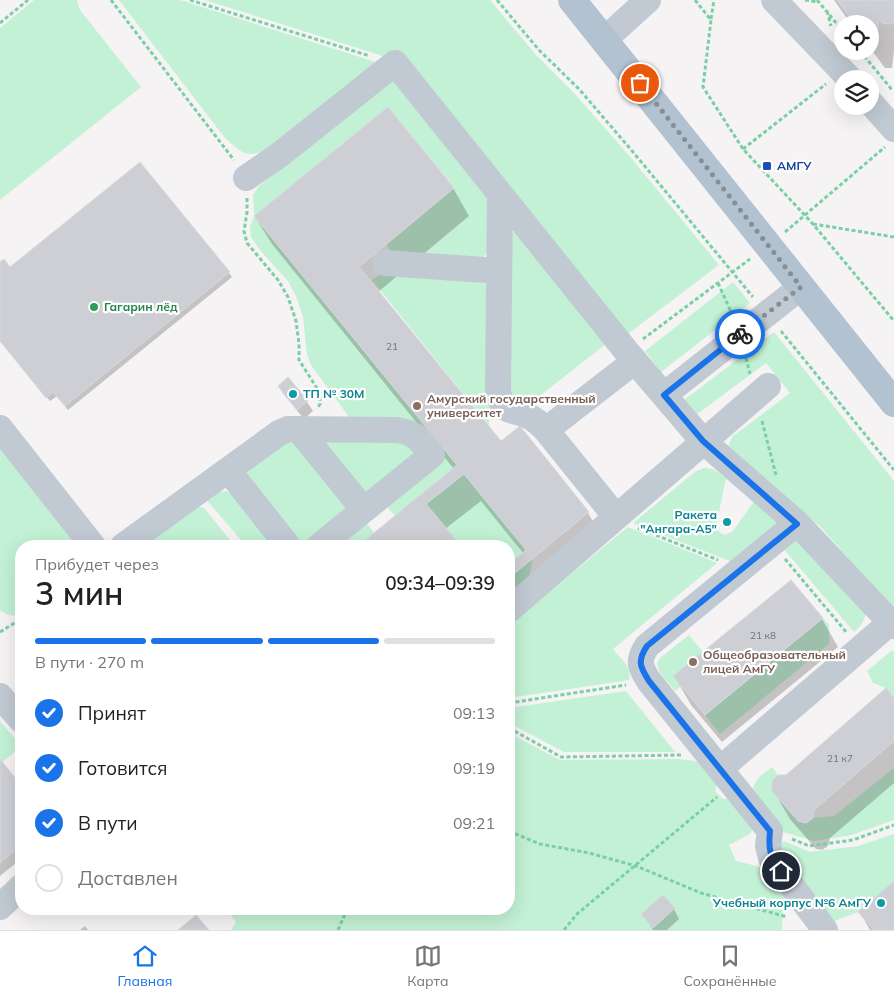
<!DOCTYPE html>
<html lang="ru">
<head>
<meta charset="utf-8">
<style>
  body { margin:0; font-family:Mulish,sans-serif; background:#f2f2f2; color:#222; height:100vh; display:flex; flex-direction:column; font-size:19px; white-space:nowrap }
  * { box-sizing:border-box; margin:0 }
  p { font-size:16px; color:#767676 }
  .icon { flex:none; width:28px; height:28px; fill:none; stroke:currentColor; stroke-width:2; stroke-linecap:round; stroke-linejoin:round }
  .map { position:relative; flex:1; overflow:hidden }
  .side { position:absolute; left:15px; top:540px; width:500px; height:375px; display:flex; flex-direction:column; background:#fff; border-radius:20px; box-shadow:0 5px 20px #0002 }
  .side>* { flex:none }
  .tools { position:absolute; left:834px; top:15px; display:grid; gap:10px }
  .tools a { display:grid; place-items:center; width:45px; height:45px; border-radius:50%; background:#fff; box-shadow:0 5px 20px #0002; font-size:25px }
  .pin { position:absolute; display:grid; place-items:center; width:42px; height:42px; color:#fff; margin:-21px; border:2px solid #fff; border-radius:50%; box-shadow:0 1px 5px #0007 }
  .courier { position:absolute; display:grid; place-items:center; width:50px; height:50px; margin:-25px; border:4px solid #1a73e8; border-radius:50%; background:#fff; color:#222; box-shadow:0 1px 6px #0007 }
  .overview em { font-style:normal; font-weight:600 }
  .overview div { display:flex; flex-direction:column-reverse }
  .overview { display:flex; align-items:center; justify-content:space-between; height:85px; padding:0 20px }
  h1 { font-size:32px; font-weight:600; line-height:38px }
  .bar { display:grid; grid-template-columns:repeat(4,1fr); gap:8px 5px; align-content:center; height:60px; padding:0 20px }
  .bar i { height:6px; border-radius:4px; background:#e0e0e0 }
  .bar .active { background:#1a73e8 }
  .bar p { grid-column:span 4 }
  ol { padding:0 20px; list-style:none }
  li { display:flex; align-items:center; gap:15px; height:55px }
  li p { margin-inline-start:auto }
  li .icon { padding:5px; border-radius:50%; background:#1a73e8; color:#fff; stroke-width:4 }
  li:last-child { color:#767676 }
  li i { width:28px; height:28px; border:2px solid #e0e0e0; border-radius:50% }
  .tabs { display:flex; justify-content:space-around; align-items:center; height:70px; border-top:1px solid #e0e0e0; background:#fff; font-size:14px; color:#767676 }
  .tabs a { display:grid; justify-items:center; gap:2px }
  .tabs .active { color:#1a73e8 }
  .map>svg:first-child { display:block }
</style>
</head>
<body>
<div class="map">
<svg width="894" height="930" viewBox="0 0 894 930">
  <rect width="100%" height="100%" fill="#f5f3f3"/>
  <path fill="#c3f1d5" d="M 34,0 L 77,0 L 80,10 L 141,87 L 0,200 L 0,28 Z
    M 119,0 L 180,0 L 379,63 L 273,148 C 247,158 245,156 225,138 Z
    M 205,0 L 490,0 L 536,55 L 575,94 L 631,158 L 719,265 L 625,336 L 399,61 Z
    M 397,79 L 489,190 L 489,246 L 486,254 L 480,260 L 393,254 L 386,244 L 454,187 L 388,107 L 254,216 L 457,465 L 395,516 L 383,502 L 440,456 L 349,417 L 311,365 L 307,355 L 303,316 L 296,296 L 288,281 L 259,249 L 251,237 L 250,227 L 254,216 L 253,195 L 259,186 L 388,81 Z
    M 513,232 L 521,232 L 607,343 L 532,402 L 524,405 L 506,392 L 508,237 Z
    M 385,272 L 481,280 L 488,286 L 489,296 L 489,426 L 372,280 Z
    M 733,282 L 750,303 L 661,372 L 645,351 Z
    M 774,332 L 894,481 L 894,611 L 820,526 L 730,458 L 728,447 L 732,437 L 790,393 L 766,363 L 696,415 L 684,400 Z
    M 292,437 L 349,509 L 312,543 L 303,546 L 293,541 L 245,471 Z
    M 324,438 L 410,442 L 419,455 L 367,496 L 324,451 Z
    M 0,445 L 79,546 L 21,546 L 21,613 C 12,618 8,615 0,610 Z
    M 704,468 L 713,469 L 726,478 L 716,527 L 720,533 L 725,535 L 733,531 L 755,500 L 781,524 L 737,564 L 633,523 L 696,471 Z
    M 464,474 L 526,550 L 509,564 L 509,546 L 461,546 L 426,504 Z
    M 226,491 L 237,497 L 279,546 L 246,546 L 205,498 L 215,492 Z
    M 194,506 L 204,508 L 235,546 L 136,546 Z
    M 363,518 L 374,533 L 358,546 L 329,546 Z
    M 628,527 L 717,563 L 613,649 C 621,660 632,666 629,680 L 509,698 L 509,625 Z
    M 796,541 L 866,610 C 865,621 862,625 854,632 L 783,548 Z
    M 533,558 L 529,578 L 509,600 L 509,578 Z
    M 823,618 L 829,625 L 829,644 L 720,734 L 705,715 Z
    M 689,635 L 703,652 L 673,676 L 681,686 L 675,691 L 660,673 L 657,663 L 660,658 Z
    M 891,651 L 894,651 L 894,698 L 886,688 L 873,683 L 867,671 Z
    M 626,691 L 675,752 L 564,752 L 509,723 L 509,708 Z
    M 0,721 L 21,746 L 3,762 L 0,759 Z
    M 509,733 L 560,760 L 679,759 L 703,762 L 717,784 L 715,791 L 723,799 L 732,799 L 753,829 L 750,834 L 729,845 L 736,861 L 765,868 L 784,894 L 782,930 L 231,930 L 236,922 L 226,909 L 509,909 Z
    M 772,767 L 778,775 L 772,781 L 772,791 L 798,821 L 806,823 L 813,818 L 834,816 L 894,768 L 894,820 L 852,835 L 814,841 L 783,832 L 753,791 C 754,779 763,774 772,767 Z
    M 894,834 L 894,881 L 858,912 L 832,922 L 776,848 L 784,841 L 810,852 L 858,846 Z"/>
  <path fill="#0003" d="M 834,0 L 894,0 L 894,51 L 892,68 L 885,68 L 870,48 L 870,24 L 851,24 Z
    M 140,163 L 232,277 L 68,410 L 57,396 L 50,401 L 0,341 L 0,264 L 10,269 Z
    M 453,188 L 469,216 L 378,292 L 501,443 L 588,513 L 604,540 L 509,619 L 509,565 L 523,553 L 481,501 L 445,529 L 459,546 L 360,546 L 454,469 L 272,244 L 255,217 Z
    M 279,387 L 307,402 L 313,411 L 304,419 L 285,396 Z
    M 822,619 L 838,647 L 722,742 L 691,705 L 675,677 Z
    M 894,700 L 894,783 L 830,838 L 828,846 L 822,850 L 816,849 L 790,819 L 773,790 L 786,777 Z
    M 0,761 L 21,787 L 21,859 L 0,876 Z
    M 894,883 L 894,930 L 870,930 L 860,912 Z
    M 674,909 L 679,919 L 667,930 L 653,930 L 643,914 Z
    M 85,926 L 88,930 L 80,930 Z"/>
  <path fill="#cdcfd5" stroke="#d7d9de" d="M 837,0 L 894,0 L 894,22 L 890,24 L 882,23 L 879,19 L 876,41 L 870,40 L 870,24 L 855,24 Z
    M 388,107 L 454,188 L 359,267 L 501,441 L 520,426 L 589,512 L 509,578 L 509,564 L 526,550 L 464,474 L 426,504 L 461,546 L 358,546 L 457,465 L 254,216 Z
    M 140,162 L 230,272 L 65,406 L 53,392 L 46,398 L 0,341 L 0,262 L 4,259 L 10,267 Z
    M 288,377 L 308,401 L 297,410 L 278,386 Z
    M 791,580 L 823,618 L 705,715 L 673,676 Z
    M 886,688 L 894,698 L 894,741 L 814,810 L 813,818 L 806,823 L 798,821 L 772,791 L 772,781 L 778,775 L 786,775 Z
    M 0,759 L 21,785 L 21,845 L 0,863 Z
    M 894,881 L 894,930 L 874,930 L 858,912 Z
    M 663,895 L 675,908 L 653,928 L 641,914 Z
    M 196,915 L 209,930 L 178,930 Z"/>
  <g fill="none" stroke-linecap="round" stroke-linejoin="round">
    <path stroke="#7ad0a6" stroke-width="3" stroke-dasharray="4 2.5" stroke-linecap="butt" d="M 111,0 L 234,160
      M 190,0 L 370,56
      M 497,0 L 539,50 L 579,89 L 633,152 L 753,297
      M 695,0 L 711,20 L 703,87 L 743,149 L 812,223 L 894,321
      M 805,0 L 819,2
      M 817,0 L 842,30
      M 827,11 L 831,26
      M 711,19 L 714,0
      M 0,23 L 28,0
      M 860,51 L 893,91
      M 743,149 L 826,84
      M 247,198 L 247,212 L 244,231 L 247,243 L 278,280 L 288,297 L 296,321 L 299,344 L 299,360 L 320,393 L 320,404 L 317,409
      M 813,224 L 894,237
      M 785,232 L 885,147
      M 718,283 L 732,314
      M 781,331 L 894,470
      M 643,339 L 750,259
      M 746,358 L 750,374
      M 762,421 L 776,475
      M 638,528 L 718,560
      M 785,559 L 847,633
      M 0,632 L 21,619
      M 509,703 L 626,685
      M 509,728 L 561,757 L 681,755
      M 509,831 L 540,844 L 589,853 L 636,866 L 701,893 L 787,917
      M 792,839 L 809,846 L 853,840 L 894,825
      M 338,930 L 347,909
      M 564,930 L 577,914 L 717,797"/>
    <path stroke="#c1cad2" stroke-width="26" d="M 774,0 L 850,79
      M 605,39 L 648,0
      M 870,102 L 894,129
      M 246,178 L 278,156 L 395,63 L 627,352 L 703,441 L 797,523 L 894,626
      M 500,196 L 498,392 C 504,414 508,408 526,415 C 534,418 540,424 546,430
      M 385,263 L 499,271
      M 664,395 L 801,287
      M 0,428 L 93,546
      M 298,429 L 364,510
      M 228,470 L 279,433 L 288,429 L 397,430 C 417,433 420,440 432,455 L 319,546
      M 616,517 L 546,430 L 635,361
      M 797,523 L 647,646 C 637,661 640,667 649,681 L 770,831 L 768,846 L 771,858 L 825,930
      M 123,546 L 228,470 L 288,546
      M 509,610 L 768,386
      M 0,696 L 21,720
      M 720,769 L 891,622
      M 0,907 L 21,887"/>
    <path stroke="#b3c2d1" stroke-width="28" d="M 572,0 L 894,403"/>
  </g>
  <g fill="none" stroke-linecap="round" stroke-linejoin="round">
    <path stroke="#868d94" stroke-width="5" stroke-dasharray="0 9" d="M 640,83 L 801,287 L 740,334"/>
    <path stroke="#1a73e8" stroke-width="6" d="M 740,334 L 664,395 L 703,441 L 797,524 L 647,646 C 637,661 640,667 649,681 L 770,831 C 768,850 770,856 781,871"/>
  </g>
  <rect fill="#1a4fb4" stroke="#fff" stroke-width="2" x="762" y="161" width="10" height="10" rx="2.5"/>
  <circle fill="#2e9e5b" stroke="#fff" stroke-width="2" cx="94" cy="307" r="5"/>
  <g fill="#0f9aa8" stroke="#fff" stroke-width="2">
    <circle cx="293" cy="394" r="5"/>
    <circle cx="727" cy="522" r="5"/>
    <circle cx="881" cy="903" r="5"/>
  </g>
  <g fill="#8d6e63" stroke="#fff" stroke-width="2">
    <circle cx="417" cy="406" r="5"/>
    <circle cx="693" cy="662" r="5"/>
  </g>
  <g text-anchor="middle" stroke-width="4.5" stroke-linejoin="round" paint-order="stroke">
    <g font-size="10" fill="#6b747e">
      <text x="392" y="350">21</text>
      <text x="763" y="639">21 к8</text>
      <text x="840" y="762">21 к7</text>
    </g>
    <g font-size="12" font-weight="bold" fill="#164399" stroke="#fff" text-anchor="start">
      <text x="777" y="170">АМГУ</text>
    </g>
    <g font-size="12" font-weight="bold" fill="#27864d" stroke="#fff" text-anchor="start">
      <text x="104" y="311">Гагарин лёд</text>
    </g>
    <g font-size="12" font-weight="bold" fill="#0d838f" stroke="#fff" text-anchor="end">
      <text x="303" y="398" text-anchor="start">ТП № 30М</text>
      <text x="717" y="519">Ракета<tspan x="717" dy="14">"Ангара-А5"</tspan></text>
      <text x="871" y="907">Учебный корпус №6 АмГУ</text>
    </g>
    <g font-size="12" font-weight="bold" fill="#785e54" stroke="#fff" text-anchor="start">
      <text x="427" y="403">Амурский государственный<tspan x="427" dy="14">университет</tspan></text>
      <text x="703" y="659">Общеобразовательный<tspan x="703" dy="14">лицей АмГУ</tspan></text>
    </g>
  </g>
</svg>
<div class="tools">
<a><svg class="icon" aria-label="locate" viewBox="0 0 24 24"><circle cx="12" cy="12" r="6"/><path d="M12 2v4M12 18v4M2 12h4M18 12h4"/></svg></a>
<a><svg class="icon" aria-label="layers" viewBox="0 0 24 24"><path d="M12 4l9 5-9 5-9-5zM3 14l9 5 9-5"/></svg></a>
</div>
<div class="pin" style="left:640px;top:83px;background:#ea580c"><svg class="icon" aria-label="bag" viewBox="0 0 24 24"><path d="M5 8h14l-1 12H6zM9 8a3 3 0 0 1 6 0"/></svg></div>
<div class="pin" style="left:781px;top:871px;background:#1f2937"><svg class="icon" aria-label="home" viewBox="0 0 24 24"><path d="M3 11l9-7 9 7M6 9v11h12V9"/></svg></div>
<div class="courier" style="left:740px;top:334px"><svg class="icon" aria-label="bike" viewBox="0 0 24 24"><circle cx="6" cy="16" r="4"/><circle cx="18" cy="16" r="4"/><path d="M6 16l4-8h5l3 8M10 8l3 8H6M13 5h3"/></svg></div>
<section class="side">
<div class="overview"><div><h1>3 мин</h1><p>Прибудет через</p></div><em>09:34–09:39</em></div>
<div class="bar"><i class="active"></i><i class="active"></i><i class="active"></i><i></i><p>В пути · 270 m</p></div>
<ol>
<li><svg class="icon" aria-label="check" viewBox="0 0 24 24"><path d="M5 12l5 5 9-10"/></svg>Принят<p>09:13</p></li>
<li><svg class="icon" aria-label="check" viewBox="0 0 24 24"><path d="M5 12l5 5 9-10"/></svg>Готовится<p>09:19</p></li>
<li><svg class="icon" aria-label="check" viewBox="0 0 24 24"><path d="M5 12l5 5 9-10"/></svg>В пути<p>09:21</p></li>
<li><i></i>Доставлен</li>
</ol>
</section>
</div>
<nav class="tabs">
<a class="active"><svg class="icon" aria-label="home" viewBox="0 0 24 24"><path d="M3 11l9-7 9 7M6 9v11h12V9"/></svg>Главная</a>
<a><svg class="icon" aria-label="map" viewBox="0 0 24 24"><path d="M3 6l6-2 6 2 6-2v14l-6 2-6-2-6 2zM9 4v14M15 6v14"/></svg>Карта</a>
<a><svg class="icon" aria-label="saved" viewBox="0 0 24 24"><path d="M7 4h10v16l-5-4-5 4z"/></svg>Сохранённые</a>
</nav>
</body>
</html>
